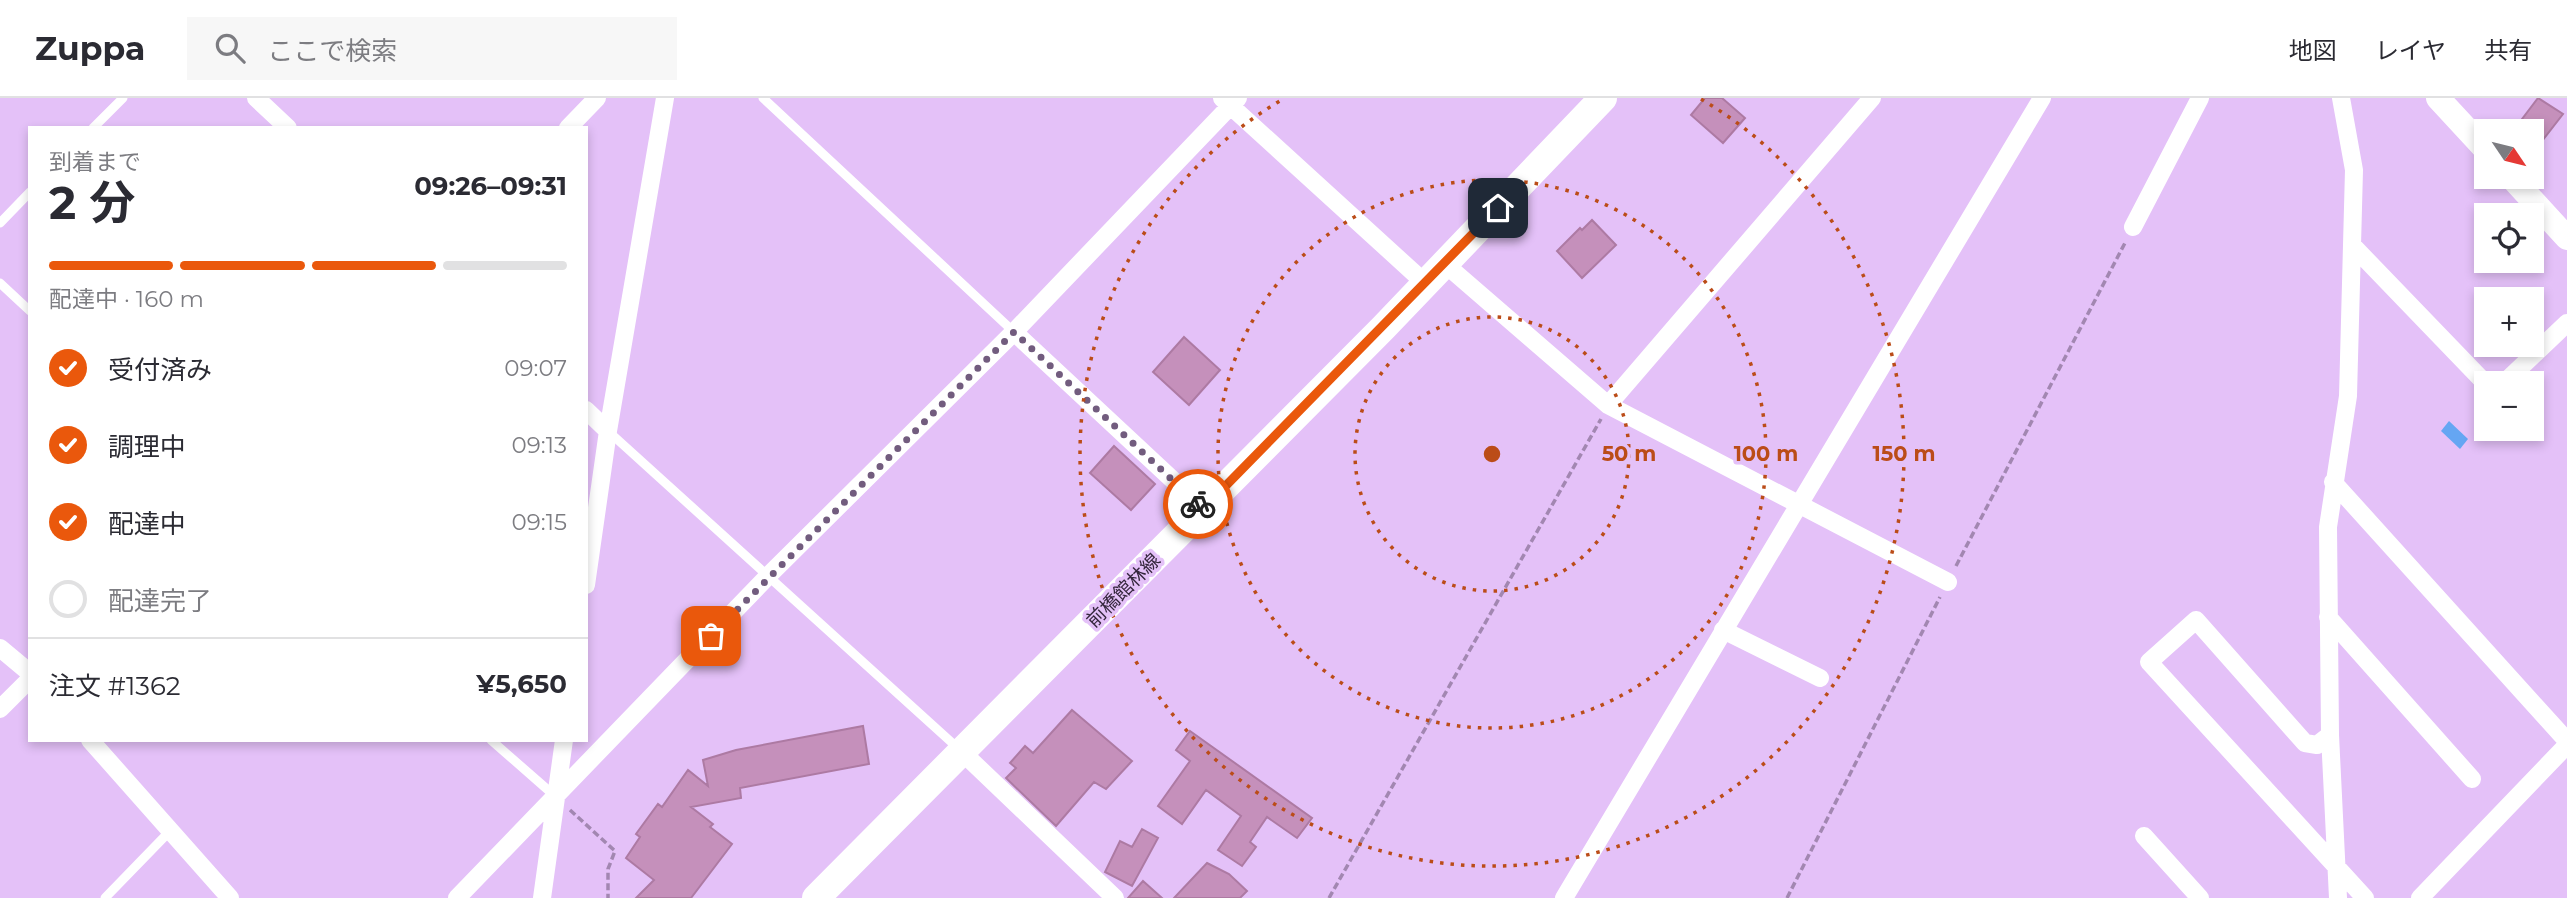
<!DOCTYPE html>
<html lang="ja">
<head>
<meta charset="utf-8">
<style>
  body { margin:0; font-family:Montserrat,"Noto Sans JP",sans-serif; background:#f7f7f7; color:#2b2b33; height:100vh; display:flex; flex-direction:column; font-size:26px; white-space:nowrap }
  * { box-sizing:border-box; margin:0 }
  p { font-size:23px; color:#7c7c81 }
  .icon { flex:none; width:38px; height:38px; fill:none; stroke:currentColor; stroke-width:2; stroke-linecap:round; stroke-linejoin:round }
  .map { position:relative; flex:1; overflow:hidden }
  .panel { position:absolute; left:28px; top:28px; width:560px; height:616px; display:flex; flex-direction:column; background:#fff; border-radius:0px; box-shadow:0 4px 10px #0003 }
  .panel>* { flex:none }
  .needle { width:46px; rotate:125deg }
  .fabs { position:absolute; left:2474px; top:21px; display:grid; gap:14px }
  .fabs a { display:grid; place-items:center; width:70px; height:70px; border-radius:0px; background:#fff; box-shadow:0 4px 10px #0003; font-size:35px }
  .pin { position:absolute; display:grid; place-items:center; width:60px; height:60px; color:#fff; margin:-30px; border-radius:14px; box-shadow:0 4px 10px #0006 }
  .courier { position:absolute; display:grid; place-items:center; width:70px; height:70px; margin:-35px; border:5px solid #ea580c; border-radius:50%; background:#fff; color:#222; box-shadow:0 2px 9px #0007 }
  .headline em { font-style:normal; font-weight:700 }
  .headline div { display:flex; flex-direction:column-reverse }
  .headline { display:flex; align-items:center; justify-content:space-between; height:119px; padding:0 21px }
  h1 { font-size:46px; font-weight:700; line-height:52px }
  .bar { display:grid; grid-template-columns:repeat(4,1fr); gap:10px 7px; align-content:center; height:84px; padding:0 21px }
  .bar i { height:9px; border-radius:5px; background:#e1e1e2 }
  .bar .on { background:#ea580c }
  .bar p { grid-column:span 4 }
  .line { display:flex; align-items:center; gap:18px; padding:0 21px; border-top:2px solid #e1e1e2 }
  .line div { flex:1 }
  ol { padding:0 21px; list-style:none }
  li { display:flex; align-items:center; gap:21px; height:77px }
  li p { margin-inline-start:auto }
  li .icon { padding:7px; border-radius:50%; background:#ea580c; color:#fff; stroke-width:4 }
  li:last-child { color:#7c7c81 }
  li i { width:38px; height:38px; border:4px solid #e1e1e2; border-radius:50% }
  header { display:flex; align-items:center; gap:42px; box-sizing:border-box; height:98px; padding:0 35px; background:#fff; border-bottom:2px solid #e1e1e2 }
  header strong { font-size:33px }
  nav { display:flex; gap:38px; margin-inline-start:auto; font-size:24px }
  .search { width:490px; height:63px; background:#f7f7f7; display:flex; align-items:center; gap:18px; box-sizing:border-box; padding:0 24px; border-radius:0px; color:#7c7c81; font-size:26px }
  .map>svg:first-child { display:block }
</style>
</head>
<body>
<header>
<strong>Zuppa</strong>
<div class="search"><svg class="icon" aria-label="search" viewBox="0 0 24 24"><circle cx="10" cy="10" r="6"/><path d="M15 15l6 6"/></svg>ここで検索</div>
<nav><a>地図</a><a>レイヤ</a><a>共有</a></nav>
</header>
<div class="map">
<svg width="2567" height="800" viewBox="0 0 2567 800">
  <rect width="100%" height="100%" fill="#e4c1f8"/>
  <path fill="#65a6f3" d="M 2449,323 L 2468,341 L 2460,351 L 2441,333 Z"/>
  <path fill="#c590bb" stroke="#ad7aa3" stroke-width="2" d="M 1705,0 L 1722,0 L 1745,20 L 1723,45 L 1691,17 Z
    M 2538,0 L 2563,16 L 2532,56 L 2532,33 L 2513,33 Z
    M 1592,122 L 1616,147 L 1582,180 L 1557,153 L 1580,130 L 1582,132 Z
    M 1184,239 L 1220,272 L 1189,307 L 1153,274 Z
    M 1114,348 L 1155,386 L 1131,412 L 1090,375 Z
    M 1072,612 L 1132,663 L 1106,691 L 1094,684 L 1056,728 L 1006,680 L 1016,670 L 1010,665 L 1025,648 L 1033,655 Z
    M 863,628 L 869,666 L 740,690 L 741,700 L 691,709 L 713,726 L 710,729 L 732,746 L 691,800 L 636,800 L 654,782 L 626,760 L 640,739 L 636,736 L 658,706 L 662,709 L 688,672 L 708,688 L 703,662 L 736,652 Z
    M 1190,633 L 1312,720 L 1297,740 L 1267,719 L 1250,744 L 1256,749 L 1242,768 L 1218,752 L 1241,718 L 1206,692 L 1182,726 L 1158,708 L 1190,663 L 1176,652 Z
    M 1142,731 L 1158,740 L 1132,788 L 1105,774 L 1120,743 L 1132,749 Z
    M 1207,765 L 1229,776 L 1247,793 L 1240,800 L 1174,800 Z
    M 1143,783 L 1162,800 L 1128,800 Z"/>
  <g fill="none" stroke-linecap="round" stroke-linejoin="round">
    <path stroke="#a287b1" stroke-width="3.5" stroke-dasharray="7 3.5" stroke-linecap="butt" d="M 1956,468 L 2126,143
      M 570,712 L 615,753 L 608,771 L 608,800
      M 1329,800 L 1601,321
      M 1787,800 L 1940,499"/>
    <path stroke="#fff" stroke-width="9" d="M 763,0 L 1014,234
      M 93,30 L 123,0
      M 0,125 L 30,94
      M 0,185 L 30,213
      M 608,333 L 960,652
      M 491,642 L 556,699
      M 105,800 L 169,734"/>
    <path stroke="#fff" stroke-width="18" d="M 256,0 L 288,30
      M 1222,0 L 1425,185
      M 568,30 L 597,0
      M 2133,129 L 2200,0
      M 2353,148 L 2487,287
      M 1445,166 L 1608,307 L 1948,484
      M 1014,234 L 1204,411
      M 2504,285 L 2567,225
      M 1608,307 L 1872,0
      M 586,312 L 608,333
      M 2333,384 L 2567,643
      M 586,487 L 608,333 L 665,0
      M 2328,519 L 2472,681
      M 1723,532 L 1820,580
      M 0,550 L 30,575
      M 0,611 L 30,581
      M 2330,637 L 2317,647 L 2305,645 L 2196,522 L 2149,564 L 2365,800
      M 90,642 L 230,800
      M 962,654 L 1115,800
      M 2144,738 L 2200,800
      M 457,800 L 769,477 L 1014,234 L 1238,0
      M 542,800 L 564,642
      M 1564,800 L 2042,0
      M 2338,800 L 2330,637 L 2328,429 L 2348,298 L 2354,72 L 2341,0
      M 2420,800 L 2567,647"/>
    <path stroke="#fff" stroke-width="24" d="M 2438,0 L 2487,53
      M 2511,79 L 2567,140"/>
    <path stroke="#fff" stroke-width="28" d="M 816,800 L 1383,230 L 1603,0"/>
  </g>
  <g fill="none" stroke-linecap="round" stroke-linejoin="round">
    <path stroke="#725c7e" stroke-width="7" stroke-dasharray="0 12.6" d="M 711,538 L 1014,234 L 1198,406"/>
    <path stroke="#ea580c" stroke-width="9" d="M 1198,406 L 1203,411 L 1498,110"/>
  </g>
  <g fill="none" stroke="#bb4c18" stroke-width="3.5" stroke-dasharray="3.5 7">
    <circle cx="1492" cy="356" r="137"/>
    <circle cx="1492" cy="356" r="274"/>
    <path d="M1701 1A412 412 0 1 1 1283 1"/>
  </g>
  <g text-anchor="middle" stroke-width="7" stroke-linejoin="round" paint-order="stroke">
    <g font-size="19" fill="#34263c" stroke="#e4c1f8">
      <text transform="translate(1123 492) rotate(-45)" y="7">前橋館林線</text>
    </g>
  </g>
  <circle cx="1492" cy="356" r="10" fill="#bb4c18" stroke="#e4c1f8" stroke-width="3.5"/>
  <g font-size="21" text-anchor="middle" font-weight="bold" fill="#bb4c18" stroke="#e4c1f8" stroke-width="7" stroke-linejoin="round" paint-order="stroke">
    <text x="1629" y="363">50 m</text>
    <text x="1766" y="363">100 m</text>
    <text x="1904" y="363">150 m</text>
  </g>
</svg>
<div class="fabs">
<a><svg class="needle" viewBox="-14 -14 28 28"><path d="M0-13l5 13h-10z" fill="#e53935"/><path d="M0 13l5-13h-10z" fill="#7c7c81"/></svg></a>
<a><svg class="icon" aria-label="locate" viewBox="0 0 24 24"><circle cx="12" cy="12" r="6"/><path d="M12 2v4M12 18v4M2 12h4M18 12h4"/></svg></a>
<a>+</a>
<a>−</a>
</div>
<div class="pin" style="left:711px;top:538px;background:#ea580c"><svg class="icon" aria-label="bag" viewBox="0 0 24 24"><path d="M5 8h14l-1 12H6zM9 8a3 3 0 0 1 6 0"/></svg></div>
<div class="pin" style="left:1498px;top:110px;background:#1f2937"><svg class="icon" aria-label="home" viewBox="0 0 24 24"><path d="M3 11l9-7 9 7M6 9v11h12V9"/></svg></div>
<div class="courier" style="left:1198px;top:406px"><svg class="icon" aria-label="bike" viewBox="0 0 24 24"><circle cx="6" cy="16" r="4"/><circle cx="18" cy="16" r="4"/><path d="M6 16l4-8h5l3 8M10 8l3 8H6M13 5h3"/></svg></div>
<section class="panel">
<div class="headline"><div><h1>2 分</h1><p>到着まで</p></div><em>09:26–09:31</em></div>
<div class="bar"><i class="on"></i><i class="on"></i><i class="on"></i><i></i><p>配達中 · 160 m</p></div>
<ol>
<li><svg class="icon" aria-label="check" viewBox="0 0 24 24"><path d="M5 12l5 5 9-10"/></svg>受付済み<p>09:07</p></li>
<li><svg class="icon" aria-label="check" viewBox="0 0 24 24"><path d="M5 12l5 5 9-10"/></svg>調理中<p>09:13</p></li>
<li><svg class="icon" aria-label="check" viewBox="0 0 24 24"><path d="M5 12l5 5 9-10"/></svg>配達中<p>09:15</p></li>
<li><i></i>配達完了</li>
</ol>
<div class="line" style="height:91px"><div>注文 #1362</div><b>¥5,650</b></div>
</section>
</div>
</body>
</html>
